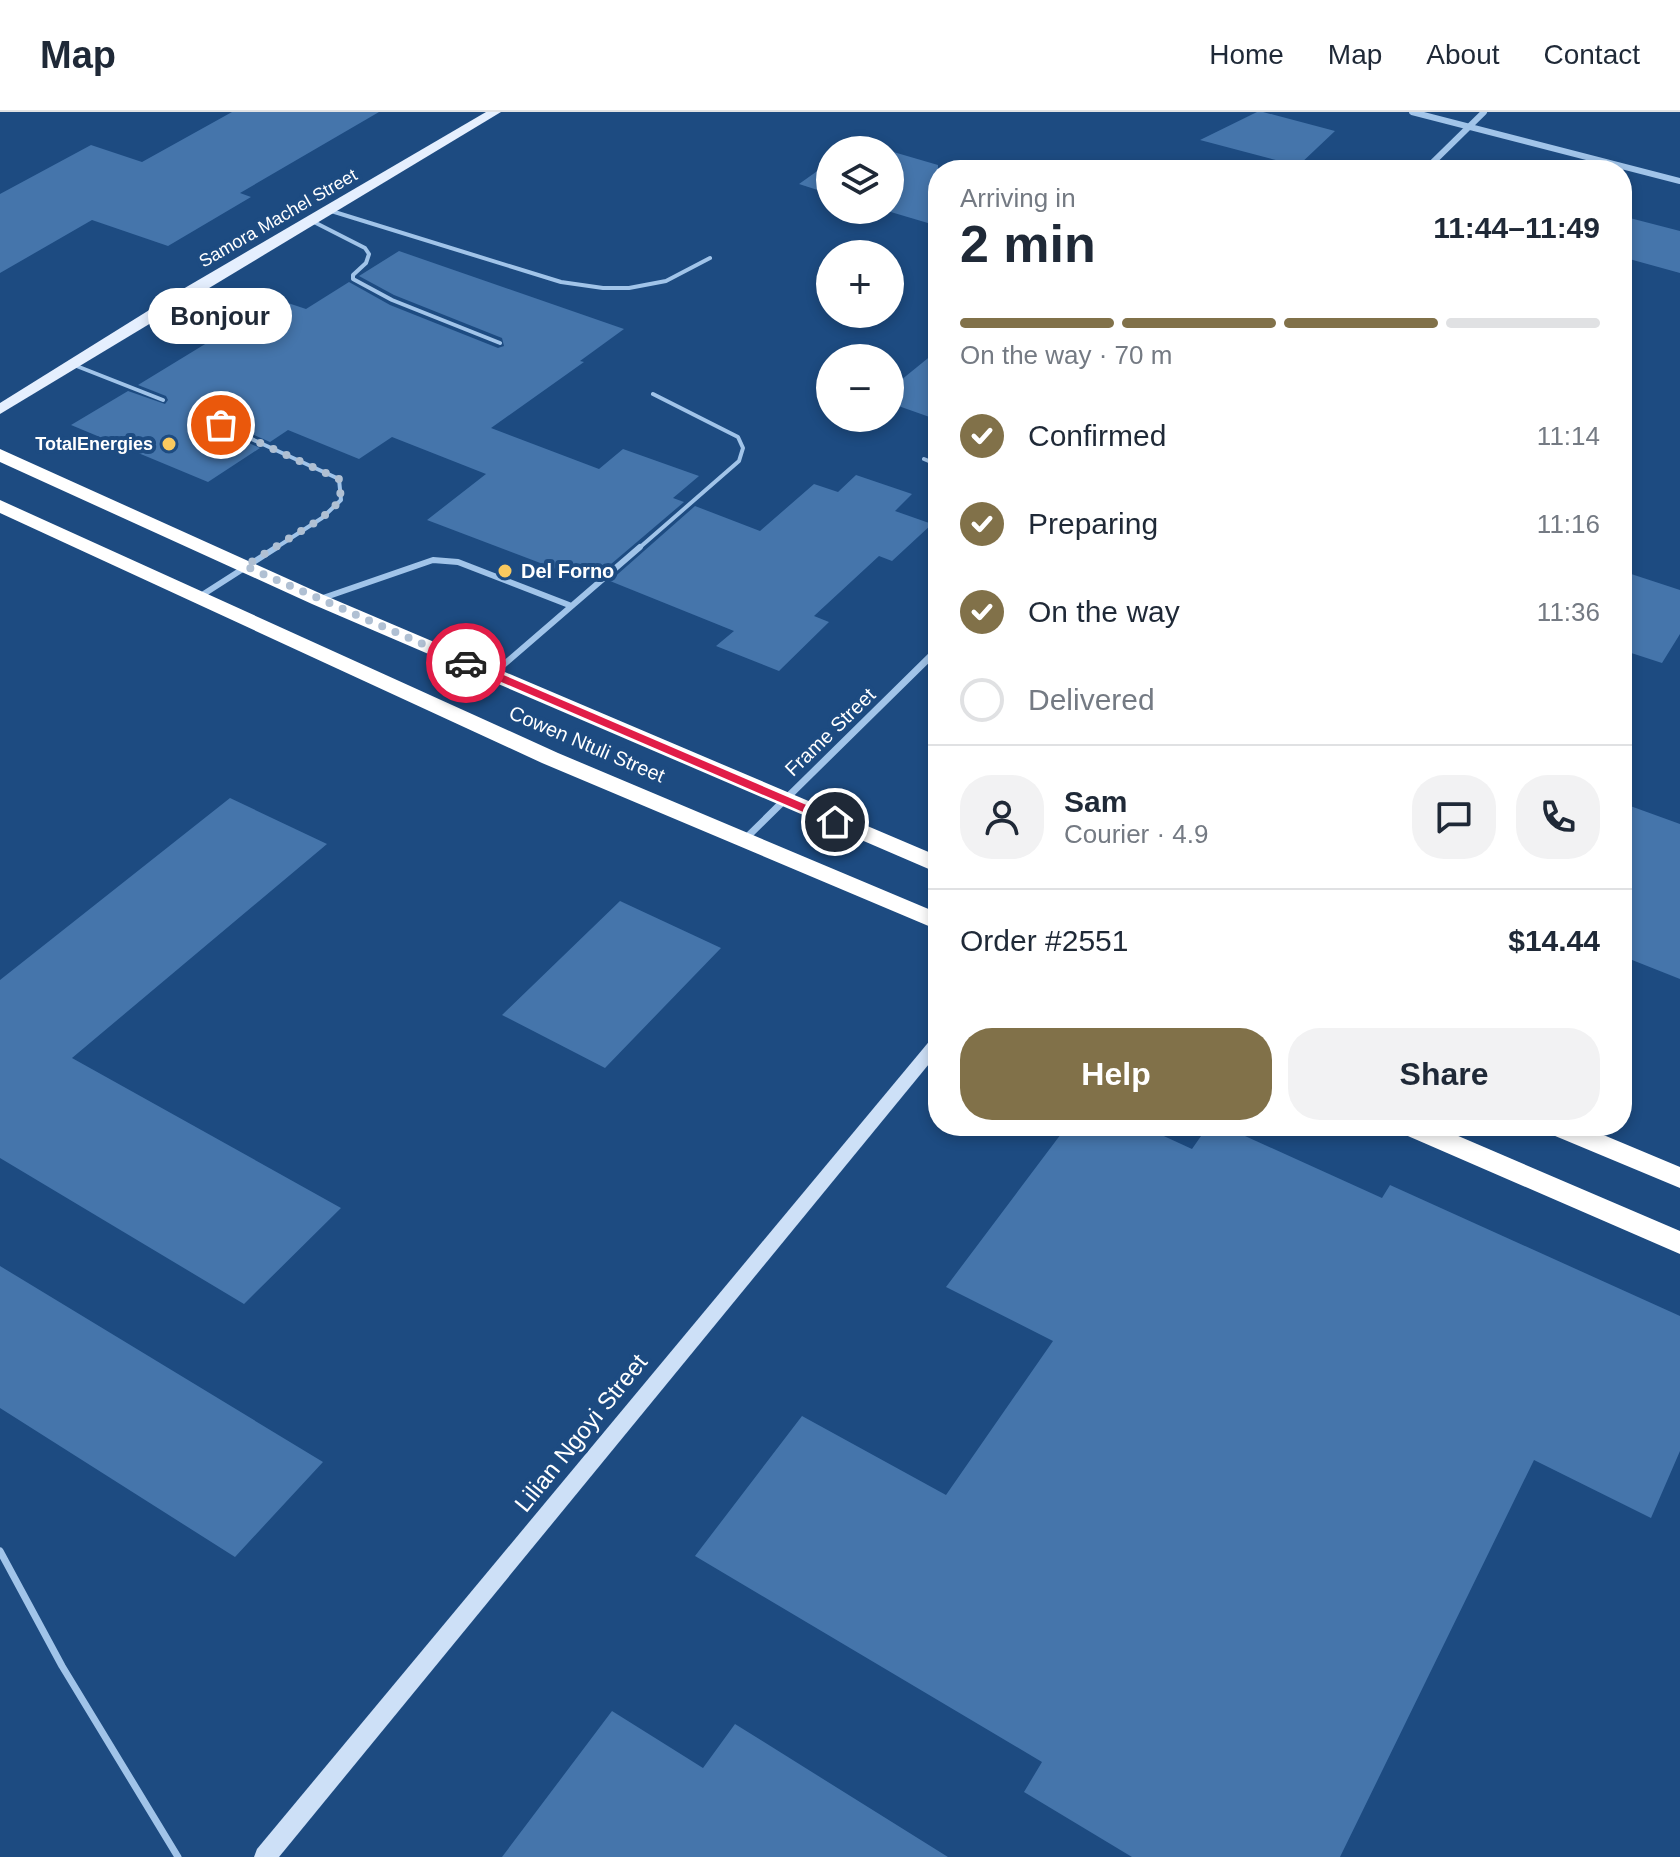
<!DOCTYPE html>
<html lang="en">
<head>
<meta charset="utf-8">
<style>
  body { margin:0; font-family:Arial,sans-serif; background:#f2f2f3; color:#1f2937; height:100vh; display:flex; flex-direction:column; font-size:30px; white-space:nowrap }
  * { box-sizing:border-box; margin:0 }
  p { font-size:26px; color:#747a83 }
  .icon { flex:none; width:44px; height:44px; fill:none; stroke:currentColor; stroke-width:2; stroke-linecap:round; stroke-linejoin:round }
  .map { position:relative; flex:1; overflow:hidden }
  .drawer { position:absolute; left:928px; top:48px; width:704px; height:976px; display:flex; flex-direction:column; background:#fff; border-radius:32px; box-shadow:0 4px 12px #0003 }
  .drawer>* { flex:none }
  .buttons { position:absolute; left:816px; top:24px; display:grid; gap:16px }
  .buttons a { display:grid; place-items:center; width:88px; height:88px; border-radius:50%; background:#fff; box-shadow:0 4px 12px #0003; font-size:40px }
  .pin { position:absolute; display:grid; place-items:center; width:68px; height:68px; color:#fff; margin:-34px; border:4px solid #fff; border-radius:50%; box-shadow:0 2px 8px #0007 }
  .courier { position:absolute; display:grid; place-items:center; width:80px; height:80px; margin:-40px; border:6px solid #e11d48; border-radius:50%; background:#fff; color:#222; box-shadow:0 2px 10px #0007 }
  .bubble { position:absolute; height:56px; border-radius:28px; background:#fff; box-shadow:0 4px 12px #0003; font-size:26px; font-weight:800; line-height:56px; text-align:center }
  .headline em { font-style:normal; font-weight:800 }
  .headline div { display:flex; flex-direction:column-reverse }
  .headline { display:flex; align-items:center; justify-content:space-between; height:136px; padding:0 32px }
  h1 { font-size:52px; font-weight:800; line-height:60px }
  .bar { display:grid; grid-template-columns:repeat(4,1fr); gap:12px 8px; align-content:center; height:96px; padding:0 32px }
  .bar i { height:10px; border-radius:6px; background:#e0e1e3 }
  .bar .on { background:#817149 }
  .bar p { grid-column:span 4 }
  .line { display:flex; align-items:center; gap:20px; padding:0 32px; border-top:2px solid #e0e1e3 }
  .line div { flex:1 }
  .round { display:grid; place-items:center; flex:none; width:84px; height:84px; border-radius:32px; background:#f2f2f3 }
  ol { padding:0 32px; list-style:none }
  li { display:flex; align-items:center; gap:24px; height:88px }
  li p { margin-inline-start:auto }
  li .icon { padding:8px; border-radius:50%; background:#817149; color:#fff; stroke-width:4 }
  li:last-child { color:#747a83 }
  li i { width:44px; height:44px; border:4px solid #e0e1e3; border-radius:50% }
  .action { display:flex; gap:16px; margin-top:auto; padding:16px 32px }
  .action a { flex:1; height:92px; border-radius:32px; background:#817149; color:#fff; font-size:32px; font-weight:800; line-height:92px; text-align:center }
  .action a+a { background:#f2f2f3; color:#1f2937 }
  header { display:flex; align-items:center; gap:48px; box-sizing:border-box; height:112px; padding:0 40px; background:#fff; border-bottom:2px solid #e0e1e3 }
  header strong { font-size:38px }
  nav { display:flex; gap:44px; margin-inline-start:auto; font-size:28px }
  .map>svg:first-child { display:block }
</style>
</head>
<body>
<header>
<strong>Map</strong>
<nav><a>Home</a><a>Map</a><a>About</a><a>Contact</a></nav>
</header>
<div class="map">
<svg width="1680" height="1745" viewBox="0 0 1680 1745">
  <rect width="100%" height="100%" fill="#1d4b81"/>
  <path fill="#4575ab" d="M 232,0 L 379,0 L 240,81 L 251,85 L 168,134 L 92,108 L 0,161 L 0,82 L 91,33 L 142,50 Z
    M 1257,0 L 1263,0 L 1335,19 L 1298,54 L 1200,28 Z
    M 890,39 L 938,53 L 938,114 L 884,98 L 890,98 Z
    M 830,50 L 830,82 L 799,72 Z
    M 1622,104 L 1680,119 L 1680,161 L 1622,145 Z
    M 399,139 L 624,217 L 580,249 L 584,250 L 491,316 L 599,357 L 623,337 L 699,364 L 673,386 L 684,390 L 597,464 L 587,460 L 580,466 L 427,408 L 486,362 L 392,325 L 359,347 L 288,318 L 270,330 L 220,308 L 216,312 L 218,317 L 260,336 L 208,370 L 71,313 L 128,279 L 165,292 L 168,288 L 166,284 L 138,273 L 233,215 L 244,219 L 288,191 L 306,197 L 349,170 L 390,193 L 498,236 L 504,234 L 502,226 L 394,183 L 359,164 Z
    M 938,238 L 938,308 L 890,291 L 890,277 Z
    M 856,363 L 912,382 L 895,399 L 932,412 L 892,449 L 879,444 L 814,504 L 829,510 L 779,559 L 716,534 L 734,519 L 610,469 L 695,394 L 760,419 L 814,372 L 838,380 Z
    M 1622,459 L 1680,478 L 1680,522 L 1662,551 L 1622,538 Z
    M 230,686 L 327,732 L 72,946 L 341,1096 L 244,1192 L 0,1046 L 0,868 Z
    M 1622,691 L 1680,712 L 1680,867 L 1622,844 Z
    M 620,789 L 721,836 L 605,956 L 502,903 Z
    M 1067,1014 L 1142,1014 L 1192,1037 L 1208,1014 L 1223,1014 L 1382,1086 L 1390,1073 L 1680,1204 L 1680,1339 L 1651,1406 L 1534,1348 L 1340,1745 L 1132,1745 L 1024,1680 L 1042,1650 L 695,1444 L 802,1304 L 946,1383 L 1053,1229 L 946,1175 Z
    M 0,1154 L 323,1350 L 235,1445 L 0,1296 Z
    M 612,1599 L 703,1656 L 735,1612 L 948,1745 L 502,1745 Z"/>
  <g fill="none" stroke-linecap="round" stroke-linejoin="round">
    <path stroke="#a1c4e9" stroke-width="4" d="M 328,98 L 561,170 L 603,176 L 629,176 L 666,169 L 710,146
      M 312,109 L 365,136 L 369,142 L 366,151 L 353,163 L 353,167 L 392,188 L 500,231
      M 74,253 L 163,288
      M 221,313 L 339,367 L 341,388 L 322,406 L 274,437
      M 924,347 L 938,353
      M 638,437 L 739,349 L 743,336 L 738,325 L 653,282"/>
    <path stroke="#a1c4e9" stroke-width="6" d="M 199,485 L 277,435
      M 323,486 L 433,448 L 458,450 L 569,493
      M 494,561 L 640,435"/>
    <path stroke="#a1c4e9" stroke-width="7" d="M 0,1439 L 62,1554 L 178,1745"/>
    <path stroke="#a1c4e9" stroke-width="6" d="M 1412,0 L 1680,69
      M 1425,58 L 1484,0"/>
    <path stroke="#a1c4e9" stroke-width="7" d="M 745,727 L 938,537"/>
    <path fill="#cde0f7" fill-rule="evenodd" d="M 938,924 L 938,941 L 279,1745 L 254,1745 L 257,1737 L 932,926 Z"/>
    <path fill="#e5effe" fill-rule="evenodd" d="M 486,0 L 501,0 L 0,302 L 0,291 L 183,177 Z"/>
    <path fill="#fff" fill-rule="evenodd" d="M 0,337 L 326,484 L 938,744 L 938,761 L 312,492 L 0,350 Z
      M 0,388 L 558,641 L 938,801 L 938,818 L 542,651 L 0,401 Z
      M 1397,1014 L 1435,1014 L 1680,1119 L 1680,1142 L 1401,1021 Z
      M 1544,1014 L 1582,1014 L 1680,1055 L 1680,1076 L 1548,1021 Z"/>
  </g>
  <path fill="#e11d48" d="M 466,547 L 839,707 L 841,710 L 831,712 L 462,553 L 461,551 Z"/>
  <g fill="none" stroke-linecap="round" stroke-linejoin="round">
    <path stroke="#b0c0d3" stroke-width="8" stroke-dasharray="0 14.4" d="M 221,313 L 339,367 L 341,388 L 322,406 L 245,454 L 466,551"/>
  </g>
  <g fill="#f9c95f" stroke="#1d4b81" stroke-width="3">
    <circle cx="169" cy="332" r="8"/>
    <circle cx="505" cy="459" r="8"/>
  </g>
  <g text-anchor="middle" stroke-width="8" stroke-linejoin="round" paint-order="stroke">
    <g font-size="18" fill="#fff" stroke="#1d4b81">
      <text transform="translate(278 106) rotate(-30)" y="6">Samora Machel Street</text>
    </g>
    <g font-size="18" font-weight="bold" fill="#fff" stroke="#1d4b81" text-anchor="end">
      <text x="153" y="338">TotalEnergies</text>
    </g>
    <g font-size="20" font-weight="bold" fill="#fff" stroke="#1d4b81" text-anchor="start">
      <text x="521" y="466">Del Forno</text>
    </g>
    <g font-size="20" fill="#fff" stroke="#1d4b81">
      <text transform="translate(830 620) rotate(-44)" y="7">Frame Street</text>
      <text transform="translate(587 632) rotate(23)" y="7">Cowen Ntuli Street</text>
    </g>
    <g font-size="24" fill="#fff" stroke="#1d4b81">
      <text transform="translate(581 1321) rotate(-51)" y="8">Lilian Ngoyi Street</text>
    </g>
  </g>
</svg>
<div class="buttons">
<a><svg class="icon" aria-label="layers" viewBox="0 0 24 24"><path d="M12 4l9 5-9 5-9-5zM3 14l9 5 9-5"/></svg></a>
<a>+</a>
<a>−</a>
</div>
<div class="pin" style="left:221px;top:313px;background:#ea580c"><svg class="icon" aria-label="bag" viewBox="0 0 24 24"><path d="M5 8h14l-1 12H6zM9 8a3 3 0 0 1 6 0"/></svg></div>
<div class="pin" style="left:835px;top:710px;background:#1f2937"><svg class="icon" aria-label="home" viewBox="0 0 24 24"><path d="M3 11l9-7 9 7M6 9v11h12V9"/></svg></div>
<div class="courier" style="left:466px;top:551px"><svg class="icon" aria-label="car" viewBox="0 0 24 24"><path d="M5 17H2v-5l4-1 3-4h7l3 4 3 1v5h-3M9 17h6M6 11h13"/><circle cx="7" cy="17" r="2"/><circle cx="17" cy="17" r="2"/></svg></div>
<div class="bubble" style="left:148px;top:176px;width:144px">Bonjour</div>
<section class="drawer">
<div class="headline"><div><h1>2 min</h1><p>Arriving in</p></div><em>11:44–11:49</em></div>
<div class="bar"><i class="on"></i><i class="on"></i><i class="on"></i><i></i><p>On the way · 70 m</p></div>
<ol>
<li><svg class="icon" aria-label="check" viewBox="0 0 24 24"><path d="M5 12l5 5 9-10"/></svg>Confirmed<p>11:14</p></li>
<li><svg class="icon" aria-label="check" viewBox="0 0 24 24"><path d="M5 12l5 5 9-10"/></svg>Preparing<p>11:16</p></li>
<li><svg class="icon" aria-label="check" viewBox="0 0 24 24"><path d="M5 12l5 5 9-10"/></svg>On the way<p>11:36</p></li>
<li><i></i>Delivered</li>
</ol>
<div class="line" style="height:144px"><a class="round"><svg class="icon" aria-label="person" viewBox="0 0 24 24"><circle cx="12" cy="8" r="4"/><path d="M4 21q1-7 8-7t8 7"/></svg></a><div><b>Sam</b><p>Courier · 4.9</p></div><a class="round"><svg class="icon" aria-label="chat" viewBox="0 0 24 24"><path d="M4 5h16v11H9l-5 4z"/></svg></a><a class="round"><svg class="icon" aria-label="phone" viewBox="0 0 24 24"><path d="M5 4h4l2 5-3 2q2 4 5 5l2-3 5 2v4C11 20 4 13 5 4z"/></svg></a></div>
<div class="line" style="height:104px"><div>Order #2551</div><b>$14.44</b></div>
<div class="action"><a>Help</a><a>Share</a></div>
</section>
</div>
</body>
</html>
